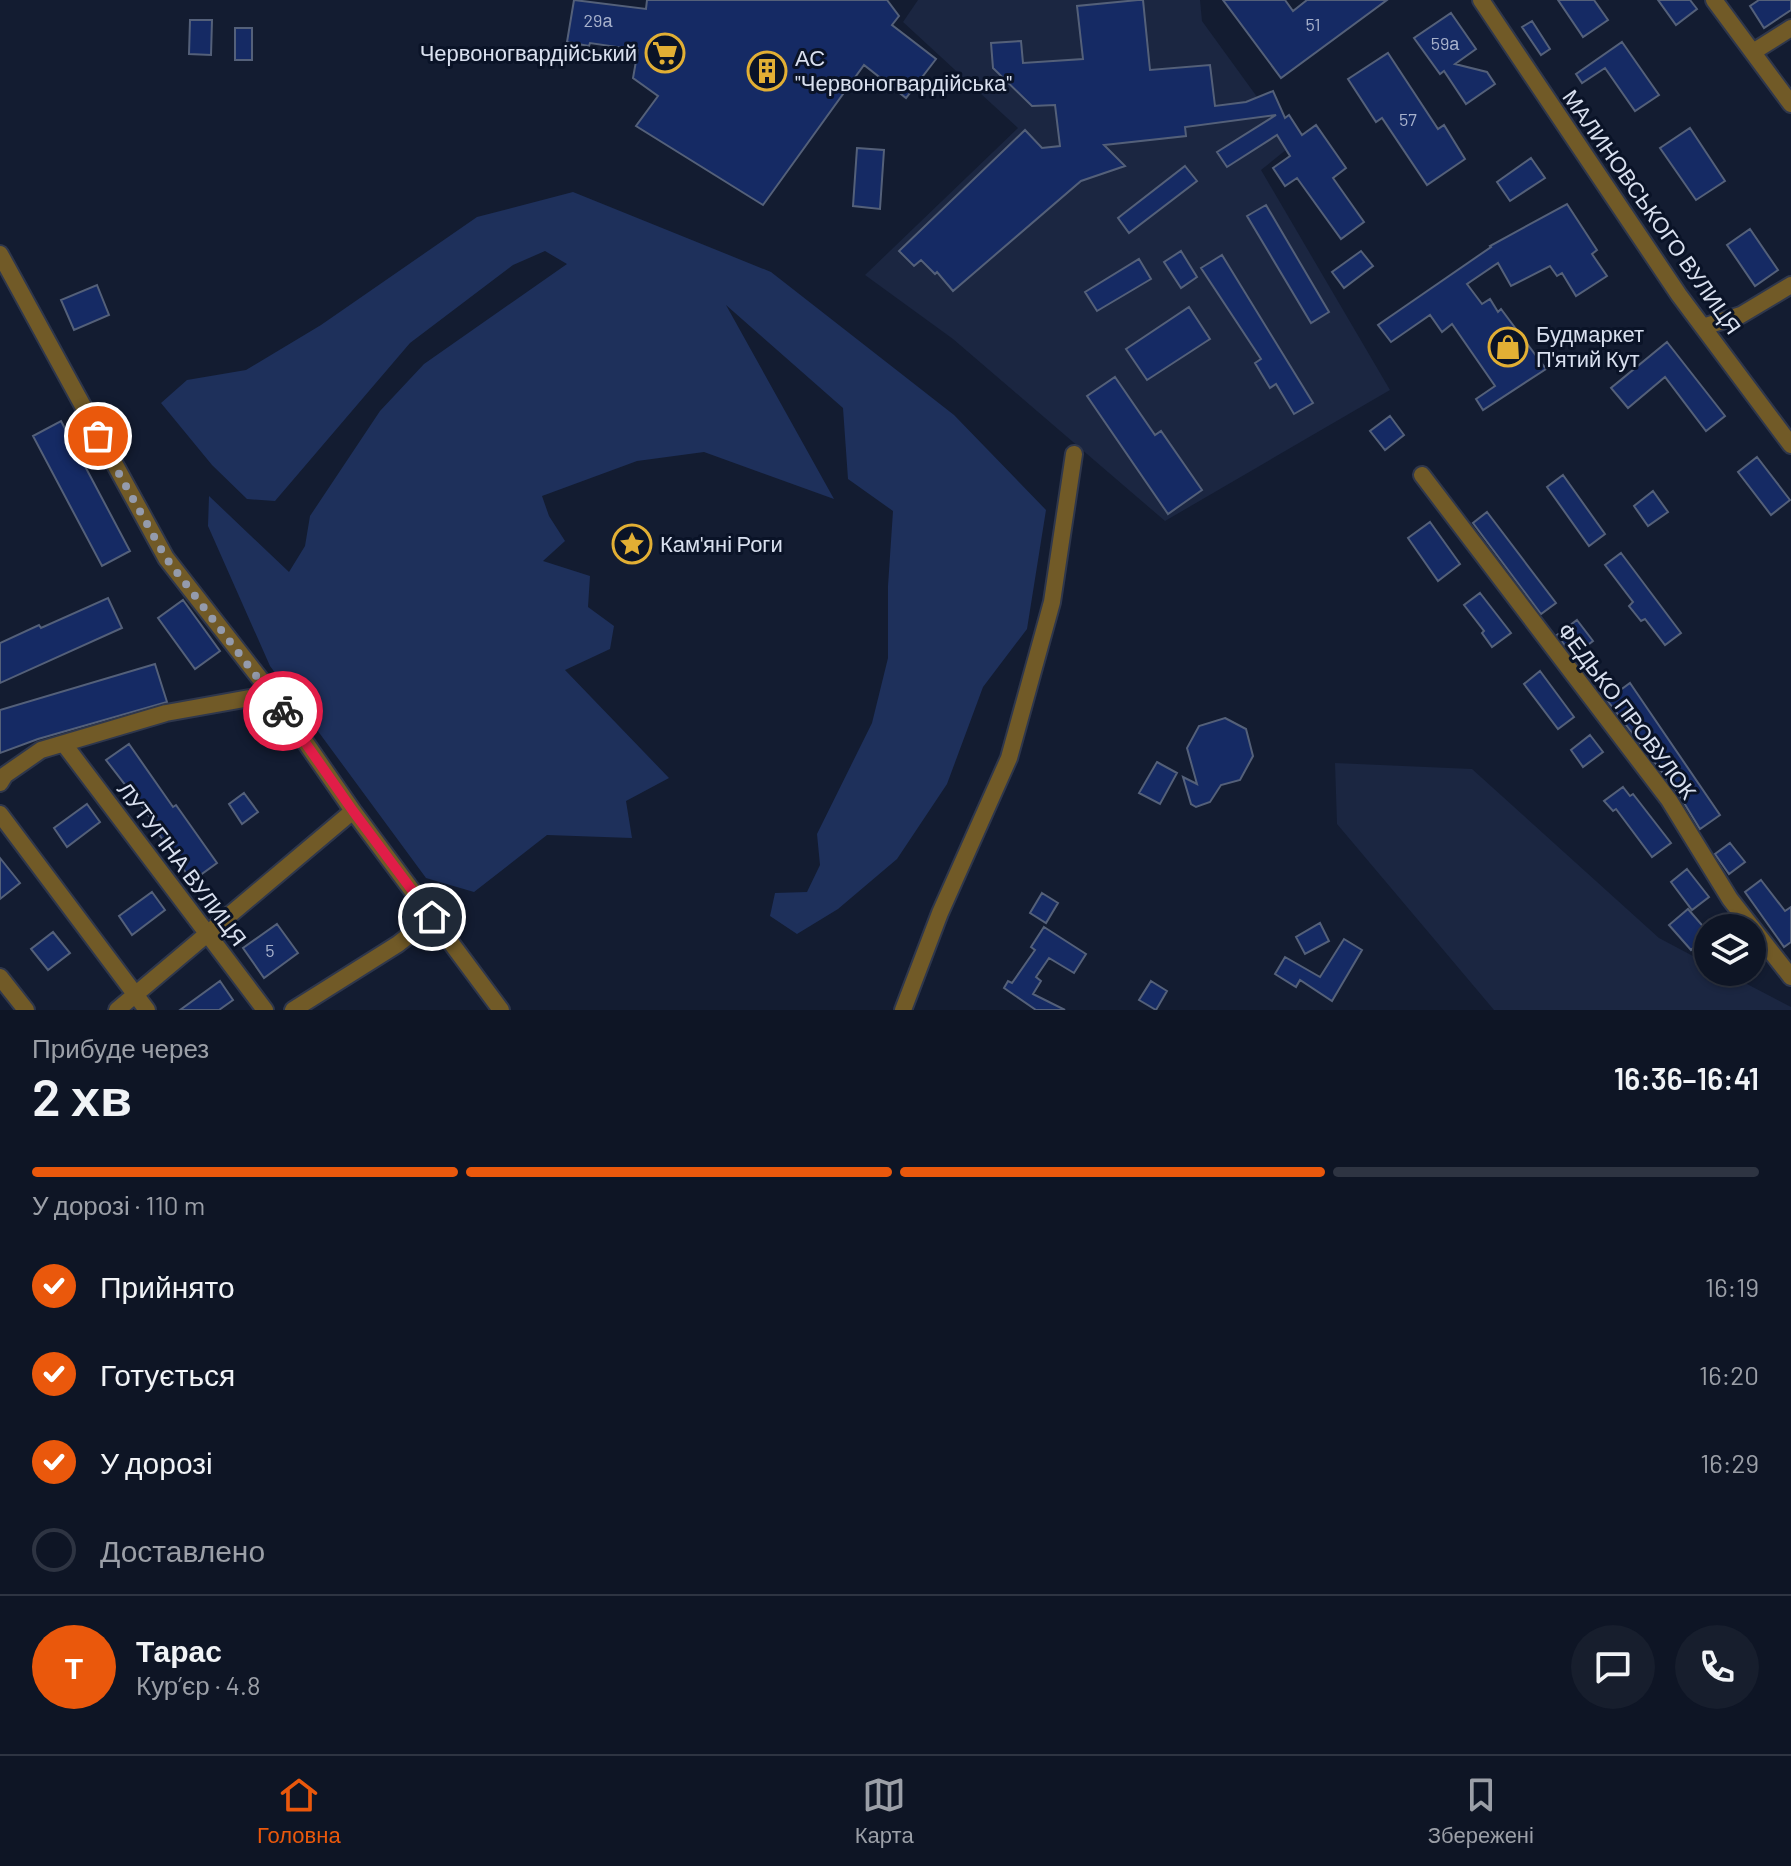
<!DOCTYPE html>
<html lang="uk">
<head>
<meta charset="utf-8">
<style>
  body { margin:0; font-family:Barlow,sans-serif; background:#171e2d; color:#f1f3f6; height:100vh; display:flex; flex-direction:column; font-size:30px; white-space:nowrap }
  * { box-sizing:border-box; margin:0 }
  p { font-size:26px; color:#9b9fa7 }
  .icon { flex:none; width:44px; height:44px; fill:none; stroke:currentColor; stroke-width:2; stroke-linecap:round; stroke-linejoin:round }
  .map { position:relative; height:1010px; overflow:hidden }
  .details { display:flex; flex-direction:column; background:#0e1525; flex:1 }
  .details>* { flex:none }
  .tools { position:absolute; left:1694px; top:914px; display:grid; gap:16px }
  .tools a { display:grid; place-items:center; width:72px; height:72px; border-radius:50%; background:#0e1525; box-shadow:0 2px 6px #0004,0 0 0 2px #2e3442; font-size:40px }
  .pin { position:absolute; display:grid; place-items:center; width:68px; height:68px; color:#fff; margin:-34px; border:4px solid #fff; border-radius:50%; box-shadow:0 2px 8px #0007 }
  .courier { position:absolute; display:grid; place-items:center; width:80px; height:80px; margin:-40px; border:6px solid #e11d48; border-radius:50%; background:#fff; color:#222; box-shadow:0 2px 10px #0007 }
  .summary em { font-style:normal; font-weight:600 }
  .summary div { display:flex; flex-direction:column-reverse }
  .summary { display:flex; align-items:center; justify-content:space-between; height:136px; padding:0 32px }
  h1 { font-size:52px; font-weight:600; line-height:60px }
  .bar { display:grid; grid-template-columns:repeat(4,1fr); gap:12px 8px; align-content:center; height:96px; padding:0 32px }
  .bar i { height:10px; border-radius:6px; background:#2e3442 }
  .bar .current { background:#ea580c }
  .bar p { grid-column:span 4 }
  .line { display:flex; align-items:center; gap:20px; padding:0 32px; border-top:2px solid #2e3442 }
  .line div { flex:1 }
  .round { display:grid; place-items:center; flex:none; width:84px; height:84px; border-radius:42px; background:#171e2d }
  ol { padding:0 32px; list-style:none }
  li { display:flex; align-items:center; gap:24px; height:88px }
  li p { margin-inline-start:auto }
  li .icon { padding:8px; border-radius:50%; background:#ea580c; color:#fff; stroke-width:4 }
  li:last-child { color:#9b9fa7 }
  li i { width:44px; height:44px; border:4px solid #2e3442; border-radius:50% }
  .menu { display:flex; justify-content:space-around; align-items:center; height:112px; border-top:2px solid #2e3442; background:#0e1525; font-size:22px; color:#9b9fa7 }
  .menu a { display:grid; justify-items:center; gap:4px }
  .menu .current { color:#ea580c }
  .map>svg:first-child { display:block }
</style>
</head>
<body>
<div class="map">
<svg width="1791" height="1010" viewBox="0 0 1791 1010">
  <rect width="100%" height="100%" fill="#131c31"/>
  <path fill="#1b2641" d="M 918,0 L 1200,0 L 1202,21 L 1292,145 L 1261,170 L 1390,390 L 1165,521 L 953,339 L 865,275 L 1018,128 L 903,22 Z
    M 1335,763 L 1472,769 L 1659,938 L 1708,964 L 1708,972 L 1724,972 L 1791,1007 L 1791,1010 L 1494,1010 L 1337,824 Z"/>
  <path fill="#1e305b" d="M 573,192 L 771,272 L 954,415 L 1046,510 L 1027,629 L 983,687 L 947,784 L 897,859 L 838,909 L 797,934 L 770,916 L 775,893 L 807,892 L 820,865 L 817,834 L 872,723 L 888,658 L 888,586 L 893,511 L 848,479 L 843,408 L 726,305 L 834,499 L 704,452 L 637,461 L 542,496 L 549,516 L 565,541 L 543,561 L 590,576 L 588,607 L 614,626 L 610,649 L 565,670 L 669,778 L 626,801 L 632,838 L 547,835 L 474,892 L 426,878 L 270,666 L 208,526 L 209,496 L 289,572 L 305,546 L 310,516 L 380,411 L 424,364 L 567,264 L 545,251 L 513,265 L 410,343 L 275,501 L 247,499 L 212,465 L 161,403 L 187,380 L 246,370 L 321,325 L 477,217 Z"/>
  <path fill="#152a64" stroke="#546079" stroke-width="2" d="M 574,0 L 646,9 L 647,0 L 887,0 L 899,16 L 892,25 L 936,59 L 906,98 L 864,65 L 763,205 L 636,126 L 658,96 L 633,78 L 638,50 L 590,43 L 589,46 L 567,42 Z
    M 1138,0 L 1143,0 L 1150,70 L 1210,65 L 1215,106 L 1246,102 L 1273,91 L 1285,118 L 1289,115 L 1302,135 L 1316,125 L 1346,168 L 1333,178 L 1364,222 L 1341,239 L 1297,178 L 1285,186 L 1273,168 L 1290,156 L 1277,135 L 1227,167 L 1217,152 L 1276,115 L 1185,127 L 1186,136 L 1104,145 L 1125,166 L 1081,181 L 953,291 L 937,272 L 935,274 L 921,260 L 914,266 L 899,251 L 1025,130 L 1042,148 L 1060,146 L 1055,105 L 1032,106 L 993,68 L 991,43 L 1021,41 L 1023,63 L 1083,59 L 1077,6 Z
    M 1223,0 L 1285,0 L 1293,11 L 1307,0 L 1387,0 L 1281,78 Z
    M 1558,0 L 1594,0 L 1608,20 L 1583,37 Z
    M 1658,0 L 1690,0 L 1697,9 L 1676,25 Z
    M 1759,0 L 1791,0 L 1791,10 L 1764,28 L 1750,6 Z
    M 1451,13 L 1476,49 L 1455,64 L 1487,72 L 1495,84 L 1466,104 L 1444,71 L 1440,74 L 1414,38 Z
    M 190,20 L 212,20 L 211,55 L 189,54 Z
    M 1532,21 L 1550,49 L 1541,55 L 1522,27 Z
    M 235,28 L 252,28 L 252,60 L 235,60 Z
    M 1622,42 L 1659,95 L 1635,111 L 1605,68 L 1582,83 L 1576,74 Z
    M 1388,53 L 1438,129 L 1444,125 L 1465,159 L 1427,185 L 1382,118 L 1376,122 L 1348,79 Z
    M 1690,128 L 1725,181 L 1696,200 L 1660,148 Z
    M 857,148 L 884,150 L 880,209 L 853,206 Z
    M 1531,158 L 1545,178 L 1510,201 L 1497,182 Z
    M 1185,166 L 1197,181 L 1129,233 L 1118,218 Z
    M 1567,204 L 1597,250 L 1592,254 L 1607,276 L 1576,296 L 1562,273 L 1557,276 L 1550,266 L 1511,286 L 1498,263 L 1467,284 L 1482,304 L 1490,299 L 1498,312 L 1501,309 L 1546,369 L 1483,410 L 1476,399 L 1495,386 L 1452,324 L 1442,332 L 1430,315 L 1391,342 L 1378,325 L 1491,247 L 1490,246 Z
    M 1266,205 L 1329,312 L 1311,323 L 1247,216 Z
    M 1750,229 L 1778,270 L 1755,286 L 1727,245 Z
    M 1181,251 L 1197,277 L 1181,288 L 1164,262 Z
    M 1361,251 L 1373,266 L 1344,288 L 1332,272 Z
    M 1222,255 L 1313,403 L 1294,414 L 1276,384 L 1270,388 L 1255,363 L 1261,359 L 1201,268 Z
    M 1139,259 L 1151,279 L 1097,311 L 1085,292 Z
    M 97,285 L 109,315 L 74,330 L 61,300 Z
    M 1189,307 L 1210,339 L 1147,380 L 1126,349 Z
    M 1667,342 L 1725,416 L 1706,431 L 1665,377 L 1628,408 L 1611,388 Z
    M 1115,377 L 1155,435 L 1161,431 L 1202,490 L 1168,514 L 1087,396 Z
    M 1390,416 L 1404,435 L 1385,450 L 1370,431 Z
    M 61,421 L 130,551 L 102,566 L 33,436 Z
    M 1757,457 L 1790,500 L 1771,515 L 1738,472 Z
    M 1563,475 L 1605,534 L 1589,546 L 1547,487 Z
    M 1653,491 L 1668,512 L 1648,526 L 1634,506 Z
    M 1487,512 L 1556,603 L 1541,614 L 1473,523 Z
    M 1430,522 L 1460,564 L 1438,581 L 1408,538 Z
    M 1621,553 L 1681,633 L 1665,645 L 1645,619 L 1641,621 L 1629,606 L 1633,602 L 1605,565 Z
    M 1480,593 L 1511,633 L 1492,647 L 1482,633 L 1484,631 L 1464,605 Z
    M 108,598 L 122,628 L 0,683 L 0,643 L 39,625 L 41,628 Z
    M 183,600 L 220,651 L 195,669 L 158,618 Z
    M 1577,620 L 1593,641 L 1573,656 L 1557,635 Z
    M 155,664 L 167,702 L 38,739 L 0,753 L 0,710 Z
    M 1540,671 L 1574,717 L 1558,729 L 1524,684 Z
    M 1630,683 L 1720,815 L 1700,829 L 1678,793 L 1607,700 Z
    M 1225,718 L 1246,729 L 1253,756 L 1240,780 L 1221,785 L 1210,802 L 1196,807 L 1191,804 L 1183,777 L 1197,784 L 1187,748 L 1199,726 Z
    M 1590,735 L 1603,752 L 1583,767 L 1571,750 Z
    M 129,744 L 173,807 L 176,805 L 217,863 L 192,881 L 151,823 L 153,821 L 106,760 Z
    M 1157,762 L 1177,773 L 1160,804 L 1139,793 Z
    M 1623,787 L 1630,796 L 1633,794 L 1671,843 L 1652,857 L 1616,809 L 1613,811 L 1604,801 Z
    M 244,793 L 258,812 L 242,824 L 229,804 Z
    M 87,804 L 100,822 L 67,847 L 54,828 Z
    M 1730,843 L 1745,862 L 1729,874 L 1715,854 Z
    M 0,858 L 20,883 L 0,899 Z
    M 1687,869 L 1709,897 L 1692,910 L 1671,882 Z
    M 1761,880 L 1785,911 L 1791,907 L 1791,942 L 1784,947 L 1745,892 Z
    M 152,892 L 165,910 L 132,935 L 119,916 Z
    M 1042,893 L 1058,903 L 1046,923 L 1030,913 Z
    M 1688,909 L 1708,932 L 1708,935 L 1691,950 L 1669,925 Z
    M 1320,923 L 1329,941 L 1305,954 L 1296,937 Z
    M 277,924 L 298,953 L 264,978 L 243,948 Z
    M 1044,927 L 1086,954 L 1074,973 L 1049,958 L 1036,977 L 1041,981 L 1033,994 L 1065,1010 L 1036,1010 L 1004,988 L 1008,981 L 1012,983 L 1035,950 L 1031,947 Z
    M 53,932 L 70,953 L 48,970 L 31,949 Z
    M 1344,939 L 1362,950 L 1332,1001 L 1300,980 L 1296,987 L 1275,974 L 1285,957 L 1320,977 Z
    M 220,981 L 233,1000 L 219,1010 L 180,1010 Z
    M 1151,981 L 1167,991 L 1156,1010 L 1139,1000 Z"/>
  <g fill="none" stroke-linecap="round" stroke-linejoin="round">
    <defs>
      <path id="minor" d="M 1481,0 L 1679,295 L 1791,445
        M 1714,0 L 1791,104
        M 1753,52 L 1791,28
        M 0,254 L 166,558 L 272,694 L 353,811 L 501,1010
        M 1703,327 L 1741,315 L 1791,285
        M 1422,475 L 1669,800 L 1730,899 L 1791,977
        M 64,744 L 265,1010
        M 0,783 L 5,775 L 41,750 L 166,713 L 272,694
        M 0,814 L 147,1010
        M 0,977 L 26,1010
        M 117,1010 L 353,811
        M 293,1010 L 398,944 L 432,917
        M 903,1010 L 940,913 L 1009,758 L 1052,602 L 1074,454"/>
    </defs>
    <use href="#minor" stroke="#2f374c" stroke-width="20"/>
    <use href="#minor" stroke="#715a27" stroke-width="16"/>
  </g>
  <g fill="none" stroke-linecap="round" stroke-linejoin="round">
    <path stroke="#949bac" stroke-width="8" stroke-dasharray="0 14.4" d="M 98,436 L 166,558 L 283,711"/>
    <path stroke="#e11d48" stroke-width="10" d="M 283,711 L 353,811 L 432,917"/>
  </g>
  <defs>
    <symbol id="supermarket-ring" viewBox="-11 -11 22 22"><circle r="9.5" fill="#0a1327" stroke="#e2af34" stroke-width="1.5"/><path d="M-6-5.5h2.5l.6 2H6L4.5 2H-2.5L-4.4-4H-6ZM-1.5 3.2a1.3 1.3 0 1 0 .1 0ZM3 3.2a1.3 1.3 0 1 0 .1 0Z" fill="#e2af34"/></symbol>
    <symbol id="building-ring" viewBox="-11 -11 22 22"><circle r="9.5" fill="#0a1327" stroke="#e2af34" stroke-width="1.5"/><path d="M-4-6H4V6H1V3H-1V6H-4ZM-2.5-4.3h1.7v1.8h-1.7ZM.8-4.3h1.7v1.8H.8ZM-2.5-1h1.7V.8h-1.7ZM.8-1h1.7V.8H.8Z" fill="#e2af34"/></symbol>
    <symbol id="shop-ring" viewBox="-11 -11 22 22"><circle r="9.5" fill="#0a1327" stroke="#e2af34" stroke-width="1.5"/><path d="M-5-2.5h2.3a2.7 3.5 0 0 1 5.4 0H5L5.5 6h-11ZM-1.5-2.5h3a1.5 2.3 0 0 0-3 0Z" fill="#e2af34"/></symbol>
    <symbol id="sight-ring" viewBox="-11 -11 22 22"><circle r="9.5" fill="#0a1327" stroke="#e2af34" stroke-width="1.5"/><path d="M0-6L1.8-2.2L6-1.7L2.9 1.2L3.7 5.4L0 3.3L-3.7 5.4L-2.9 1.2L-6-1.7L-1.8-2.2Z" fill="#e2af34"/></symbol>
  </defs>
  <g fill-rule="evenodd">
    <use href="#supermarket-ring" x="643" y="31" width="44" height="44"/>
    <use href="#building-ring" x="745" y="49" width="44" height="44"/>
    <use href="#shop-ring" x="1486" y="325" width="44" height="44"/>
    <use href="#sight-ring" x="610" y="522" width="44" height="44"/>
  </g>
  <g text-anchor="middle" stroke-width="6" stroke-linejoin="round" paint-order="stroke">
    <g font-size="18" fill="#a8b2cc">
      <text x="598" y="27">29а</text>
      <text x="1313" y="31">51</text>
      <text x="1445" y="50">59а</text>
      <text x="1408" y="126">57</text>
      <text x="270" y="957">5</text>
    </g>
    <g font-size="22" fill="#d9e0ef" stroke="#0a1327" text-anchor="start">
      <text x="637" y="61" text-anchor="end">Червоногвардійський</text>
      <text x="795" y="66">АС<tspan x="795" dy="25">"Червоногвардійська"</tspan></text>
      <text x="1536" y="342">Будмаркет<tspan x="1536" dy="25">П'ятий Кут</tspan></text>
      <text x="660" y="552">Кам'яні Роги</text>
    </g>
    <g font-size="22" fill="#d9e0ef" stroke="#0a1327">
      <text transform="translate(1652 212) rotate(55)" y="8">МАЛИНОВСЬКОГО ВУЛИЦЯ</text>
      <text transform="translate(1627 711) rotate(53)" y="8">ФЕДЬКО ПРОВУЛОК</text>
      <text transform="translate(182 864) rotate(53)" y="8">ЛУТУГІНА ВУЛИЦЯ</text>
    </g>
  </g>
</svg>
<div class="tools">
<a><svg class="icon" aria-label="layers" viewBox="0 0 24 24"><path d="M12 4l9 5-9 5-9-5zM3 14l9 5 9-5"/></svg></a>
</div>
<div class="pin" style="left:98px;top:436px;background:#ea580c"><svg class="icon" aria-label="bag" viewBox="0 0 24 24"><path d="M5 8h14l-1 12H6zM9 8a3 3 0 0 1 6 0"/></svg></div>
<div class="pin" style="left:432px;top:917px;background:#1f2937"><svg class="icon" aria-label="home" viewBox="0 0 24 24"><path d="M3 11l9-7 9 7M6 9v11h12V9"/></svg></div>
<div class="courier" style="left:283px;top:711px"><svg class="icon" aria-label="bike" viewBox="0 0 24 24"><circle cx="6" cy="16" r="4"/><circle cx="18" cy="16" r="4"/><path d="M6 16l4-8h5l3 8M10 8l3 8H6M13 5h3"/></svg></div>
</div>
<section class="details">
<div class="summary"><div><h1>2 хв</h1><p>Прибуде через</p></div><em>16:36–16:41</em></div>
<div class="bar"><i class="current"></i><i class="current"></i><i class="current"></i><i></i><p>У дорозі · 110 m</p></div>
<ol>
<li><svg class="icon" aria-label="check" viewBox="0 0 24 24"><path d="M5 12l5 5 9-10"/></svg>Прийнято<p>16:19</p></li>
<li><svg class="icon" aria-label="check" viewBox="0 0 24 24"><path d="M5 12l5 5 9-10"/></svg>Готується<p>16:20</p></li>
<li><svg class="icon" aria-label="check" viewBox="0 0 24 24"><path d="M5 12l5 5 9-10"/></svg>У дорозі<p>16:29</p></li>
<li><i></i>Доставлено</li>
</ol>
<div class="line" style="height:144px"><b class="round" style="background:#ea580c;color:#fff">Т</b><div><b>Тарас</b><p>Кур’єр · 4.8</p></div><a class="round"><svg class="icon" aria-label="chat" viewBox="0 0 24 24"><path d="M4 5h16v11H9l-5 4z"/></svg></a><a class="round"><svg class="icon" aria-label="phone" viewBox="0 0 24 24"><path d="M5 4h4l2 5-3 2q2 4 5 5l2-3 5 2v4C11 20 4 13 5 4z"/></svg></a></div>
</section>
<nav class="menu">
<a class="current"><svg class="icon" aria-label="home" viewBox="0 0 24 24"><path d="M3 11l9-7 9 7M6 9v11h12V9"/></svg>Головна</a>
<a><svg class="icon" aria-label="map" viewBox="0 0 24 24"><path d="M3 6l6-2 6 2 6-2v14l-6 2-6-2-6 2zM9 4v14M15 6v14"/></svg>Карта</a>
<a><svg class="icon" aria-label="saved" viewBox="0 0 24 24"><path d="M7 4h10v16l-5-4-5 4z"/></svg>Збережені</a>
</nav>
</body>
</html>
